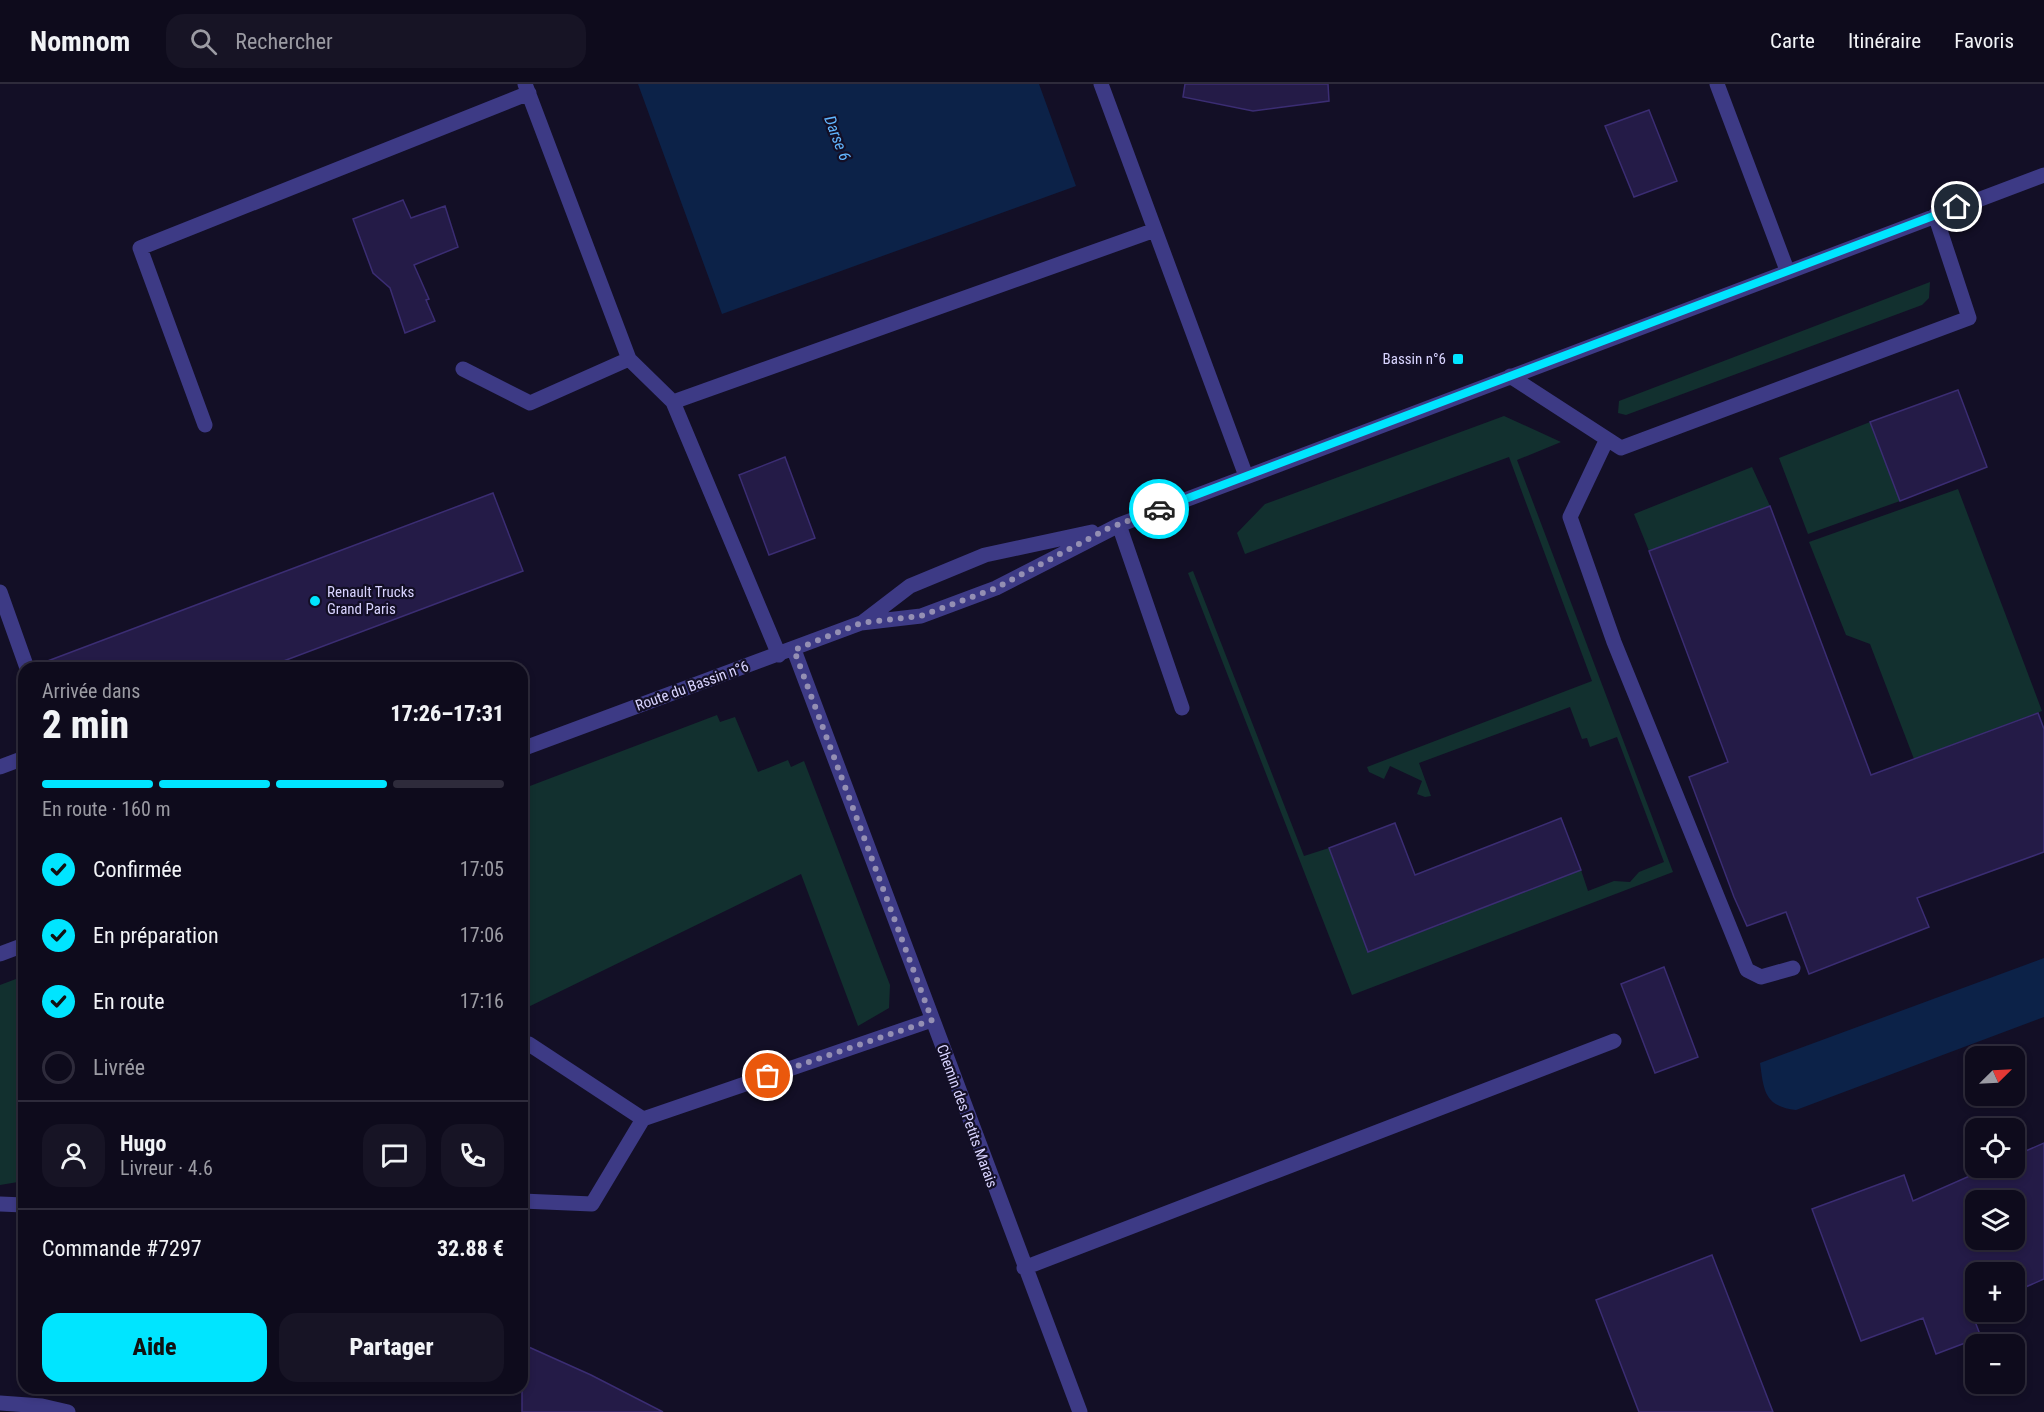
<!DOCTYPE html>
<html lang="fr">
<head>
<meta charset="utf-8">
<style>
  body { margin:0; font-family:"Roboto Condensed",sans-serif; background:#171425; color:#f1f3f6; height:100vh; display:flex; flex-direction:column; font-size:22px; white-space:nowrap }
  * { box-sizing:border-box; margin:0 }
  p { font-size:20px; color:#9b9ba3 }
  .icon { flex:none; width:33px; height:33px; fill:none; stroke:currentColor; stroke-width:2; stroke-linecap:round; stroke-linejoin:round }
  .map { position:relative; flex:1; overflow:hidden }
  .sheet { position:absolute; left:18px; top:578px; width:510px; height:732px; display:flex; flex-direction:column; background:#0e0b1c; border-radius:18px; box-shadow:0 3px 9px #0003,0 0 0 2px #2e2b3b }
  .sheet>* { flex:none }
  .needle { width:39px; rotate:66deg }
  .tools { position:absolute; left:1965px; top:962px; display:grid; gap:12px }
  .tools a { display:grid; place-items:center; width:60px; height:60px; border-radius:12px; background:#0e0b1c; box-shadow:0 3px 9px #0003,0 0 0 2px #2e2b3b; font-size:30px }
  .pin { position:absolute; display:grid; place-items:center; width:51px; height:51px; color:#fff; margin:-26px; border:3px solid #fff; border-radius:50%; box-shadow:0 2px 6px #0007 }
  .courier { position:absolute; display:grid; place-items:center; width:60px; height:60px; margin:-30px; border:4px solid #00e5ff; border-radius:50%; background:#fff; color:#222; box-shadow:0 2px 8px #0007 }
  .headline em { font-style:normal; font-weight:800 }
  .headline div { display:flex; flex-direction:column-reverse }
  .headline { display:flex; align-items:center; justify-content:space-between; height:102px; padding:0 24px }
  h1 { font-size:39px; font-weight:800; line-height:45px }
  .bar { display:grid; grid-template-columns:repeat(4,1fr); gap:9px 6px; align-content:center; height:72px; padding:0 24px }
  .bar i { height:8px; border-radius:4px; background:#2e2b3b }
  .bar .current { background:#00e5ff }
  .bar p { grid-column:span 4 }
  .line { display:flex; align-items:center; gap:15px; padding:0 24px; border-top:2px solid #2e2b3b }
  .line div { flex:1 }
  .round { display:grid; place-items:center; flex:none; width:63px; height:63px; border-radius:18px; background:#171425 }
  ol { padding:0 24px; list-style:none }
  li { display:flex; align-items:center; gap:18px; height:66px }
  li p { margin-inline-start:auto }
  li .icon { padding:6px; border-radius:50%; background:#00e5ff; color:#111; stroke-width:4 }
  li:last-child { color:#9b9ba3 }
  li i { width:33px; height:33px; border:3px solid #2e2b3b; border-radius:50% }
  .button { display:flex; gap:12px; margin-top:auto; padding:12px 24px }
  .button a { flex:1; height:69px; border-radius:18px; background:#00e5ff; color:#111; font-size:24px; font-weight:800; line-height:69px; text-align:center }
  .button a+a { background:#171425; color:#f1f3f6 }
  header { display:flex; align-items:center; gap:36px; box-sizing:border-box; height:84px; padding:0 30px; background:#0e0b1c; border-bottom:2px solid #2e2b3b }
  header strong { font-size:28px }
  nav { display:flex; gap:33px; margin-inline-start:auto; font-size:21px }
  .search { width:420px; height:54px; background:#171425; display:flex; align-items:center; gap:15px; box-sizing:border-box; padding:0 21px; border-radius:18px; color:#9b9ba3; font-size:22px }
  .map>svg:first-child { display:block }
</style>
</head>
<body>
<header>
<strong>Nomnom</strong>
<div class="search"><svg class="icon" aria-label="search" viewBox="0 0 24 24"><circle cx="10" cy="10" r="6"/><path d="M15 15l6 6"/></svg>Rechercher</div>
<nav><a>Carte</a><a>Itinéraire</a><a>Favoris</a></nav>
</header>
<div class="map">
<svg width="2044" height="1328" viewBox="0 0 2044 1328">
  <rect width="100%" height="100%" fill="#130f26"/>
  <path fill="#12302f" d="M 1930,198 L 1929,214 L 1922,221 L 1626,331 L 1618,329 L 1619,317 Z
    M 1504,332 L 1561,358 L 1517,376 L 1673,788 L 1352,911 L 1188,489 L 1193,487 L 1304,772 L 1329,764 L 1368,867 L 1443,840 L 1423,789 L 1468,829 L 1581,786 L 1588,807 L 1614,797 L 1630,798 L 1639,788 L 1664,778 L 1617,653 L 1590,663 L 1587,654 L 1582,655 L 1570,623 L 1419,679 L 1431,712 L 1425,713 L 1417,710 L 1422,697 L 1390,682 L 1384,695 L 1369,688 L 1367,683 L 1592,597 L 1509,373 L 1245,470 L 1237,449 L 1265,420 Z
    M 1870,338 L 1900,417 L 1808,450 L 1779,374 Z
    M 1752,383 L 1770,422 L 1649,467 L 1634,430 Z
    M 1958,405 L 2042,627 L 1914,675 L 1870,560 L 1846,551 L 1809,458 Z
    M 717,631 L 720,638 L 735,633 L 758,688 L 788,676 L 791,683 L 804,677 L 890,901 L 889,924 L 858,942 L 801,790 L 522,926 L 522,705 Z
    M 24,892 L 24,1097 L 0,1101 L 0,901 Z"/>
  <path fill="#0c2248" d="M 638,0 L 1039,0 L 1076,102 L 722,230 Z
    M 2044,874 L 2044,933 L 1796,1026 C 1764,1022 1764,1007 1760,979 Z"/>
  <path fill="#241b47" stroke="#3b2d73" stroke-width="1.5" fill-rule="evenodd" d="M 1185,0 L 1328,0 L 1329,17 L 1253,27 L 1183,13 Z
    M 1649,26 L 1677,97 L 1634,113 L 1605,42 Z
    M 403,116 L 411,134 L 445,122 L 458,163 L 414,181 L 429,215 L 426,216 L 435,237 L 405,249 L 390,204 L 373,189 L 353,135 Z
    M 1958,306 L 1987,383 L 1900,417 L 1870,338 Z
    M 785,373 L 815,454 L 769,471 L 739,391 Z
    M 493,409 L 523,487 L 265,584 L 38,584 L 37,581 Z
    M 1770,422 L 1871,691 L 2038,629 L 2044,645 L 2044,768 L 1917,814 L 1929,843 L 1809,890 L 1786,828 L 1747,842 L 1734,813 L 1689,693 L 1728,678 L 1649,467 Z
    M 1561,734 L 1581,786 L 1368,868 L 1329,764 L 1395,739 L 1415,791 Z
    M 1664,883 L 1698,973 L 1655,989 L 1621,900 Z
    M 2044,1059 L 2044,1195 L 2014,1208 L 2014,1188 L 1976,1188 L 1976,1225 L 1971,1227 L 1981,1253 L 1936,1270 L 1923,1234 L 1861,1257 L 1812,1125 L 1904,1091 L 1913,1117 L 1990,1083 L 2014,1083 L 2014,1072 ZM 1976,1116 L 2014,1116 L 2014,1155 L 1976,1155 Z
    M 1712,1171 L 1773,1328 L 1639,1328 L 1596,1216 Z
    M 522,1260 L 591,1291 L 663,1328 L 522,1328 Z"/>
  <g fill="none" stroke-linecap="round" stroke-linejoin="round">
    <path stroke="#3d3a85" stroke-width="15" d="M 525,0 L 629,275 L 673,318
      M 1101,0 L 1155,146
      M 1717,0 L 1787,186
      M 463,285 L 530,319 L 629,275
      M 1510,292 L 1621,364 L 1969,234 L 1935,131
      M 205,341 L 140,164 L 529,9
      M 1607,355 L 1570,433 L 1614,558 L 1747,886 L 1761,893 L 1793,884
      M 1119,441 L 1182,624
      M 0,508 L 27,584
      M 863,538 L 910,502 L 985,471 L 1092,448
      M 794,566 L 1080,1328
      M 779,571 L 673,318 L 1155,146 L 1246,392
      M 522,665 L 861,539 L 921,532 L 996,504 L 1119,441 L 2044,91
      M 0,683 L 24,674
      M 0,870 L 24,861
      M 522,960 L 529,960 L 643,1035 L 932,936
      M 522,1117 L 592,1120 L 643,1035
      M 0,1120 L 24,1121
      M 1024,1184 L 1614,957
      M 0,1319 L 42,1322 L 68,1328"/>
  </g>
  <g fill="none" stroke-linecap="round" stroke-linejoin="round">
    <path stroke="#948fb3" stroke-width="6" stroke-dasharray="0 10.8" d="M 768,992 L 932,936 L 794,566 L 861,539 L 921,532 L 996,504 L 1109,444 L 1159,425"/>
    <path stroke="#00e5ff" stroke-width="8" d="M 1159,425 L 1957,123"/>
  </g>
  <g fill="#00e5ff" stroke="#130f26" stroke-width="2">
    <rect x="1452" y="269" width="12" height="12" rx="3"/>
    <circle cx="315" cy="517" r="6"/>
  </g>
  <g text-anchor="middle" stroke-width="4.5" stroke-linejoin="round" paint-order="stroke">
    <g font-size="15" fill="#d9d4ff" stroke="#130f26" text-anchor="end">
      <text x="1446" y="280">Bassin n°6</text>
      <text x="327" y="513" text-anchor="start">Renault Trucks<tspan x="327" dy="17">Grand Paris</tspan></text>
    </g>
    <g font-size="15" fill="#d9d4ff" stroke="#130f26">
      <text transform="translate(692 602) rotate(-20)" y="5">Route du Bassin n°6</text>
      <text transform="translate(967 1032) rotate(70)" y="5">Chemin des Petits Marais</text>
    </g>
    <g font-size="16" font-style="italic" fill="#62b6ff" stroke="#130f26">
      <text transform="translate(838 54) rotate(69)" y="6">Darse 6</text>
    </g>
  </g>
</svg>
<div class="tools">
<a><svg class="needle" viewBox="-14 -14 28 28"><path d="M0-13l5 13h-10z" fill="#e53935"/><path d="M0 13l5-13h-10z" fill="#9b9ba3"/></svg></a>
<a><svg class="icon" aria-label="locate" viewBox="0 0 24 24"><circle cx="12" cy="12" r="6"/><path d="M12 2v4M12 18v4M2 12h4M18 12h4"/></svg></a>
<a><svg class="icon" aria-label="layers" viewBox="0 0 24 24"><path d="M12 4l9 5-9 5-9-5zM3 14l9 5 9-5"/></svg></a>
<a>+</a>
<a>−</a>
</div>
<div class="pin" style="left:768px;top:992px;background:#ea580c"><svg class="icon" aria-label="bag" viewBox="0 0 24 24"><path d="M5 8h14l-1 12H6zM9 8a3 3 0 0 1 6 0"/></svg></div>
<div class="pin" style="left:1957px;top:123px;background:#1f2937"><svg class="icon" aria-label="home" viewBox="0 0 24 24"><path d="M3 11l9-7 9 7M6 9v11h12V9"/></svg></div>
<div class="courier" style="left:1159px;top:425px"><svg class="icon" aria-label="car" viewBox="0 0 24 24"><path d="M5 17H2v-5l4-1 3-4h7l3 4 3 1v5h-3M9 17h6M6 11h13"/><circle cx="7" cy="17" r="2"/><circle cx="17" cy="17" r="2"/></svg></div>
<section class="sheet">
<div class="headline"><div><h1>2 min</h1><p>Arrivée dans</p></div><em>17:26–17:31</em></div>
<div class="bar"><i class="current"></i><i class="current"></i><i class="current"></i><i></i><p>En route · 160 m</p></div>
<ol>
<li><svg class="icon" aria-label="check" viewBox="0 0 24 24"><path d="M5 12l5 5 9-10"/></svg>Confirmée<p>17:05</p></li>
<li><svg class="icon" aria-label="check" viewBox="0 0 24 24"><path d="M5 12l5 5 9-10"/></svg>En préparation<p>17:06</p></li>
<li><svg class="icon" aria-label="check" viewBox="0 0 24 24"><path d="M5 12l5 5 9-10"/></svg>En route<p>17:16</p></li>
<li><i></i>Livrée</li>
</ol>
<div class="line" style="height:108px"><a class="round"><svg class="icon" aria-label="person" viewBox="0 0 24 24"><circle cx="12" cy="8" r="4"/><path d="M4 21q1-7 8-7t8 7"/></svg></a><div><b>Hugo</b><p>Livreur · 4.6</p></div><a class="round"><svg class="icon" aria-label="chat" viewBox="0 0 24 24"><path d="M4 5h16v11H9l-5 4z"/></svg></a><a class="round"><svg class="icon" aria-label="phone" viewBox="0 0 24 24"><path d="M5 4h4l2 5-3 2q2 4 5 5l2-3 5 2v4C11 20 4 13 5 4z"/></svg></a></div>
<div class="line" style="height:78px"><div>Commande #7297</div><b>32.88 €</b></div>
<div class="button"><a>Aide</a><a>Partager</a></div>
</section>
</div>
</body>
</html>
